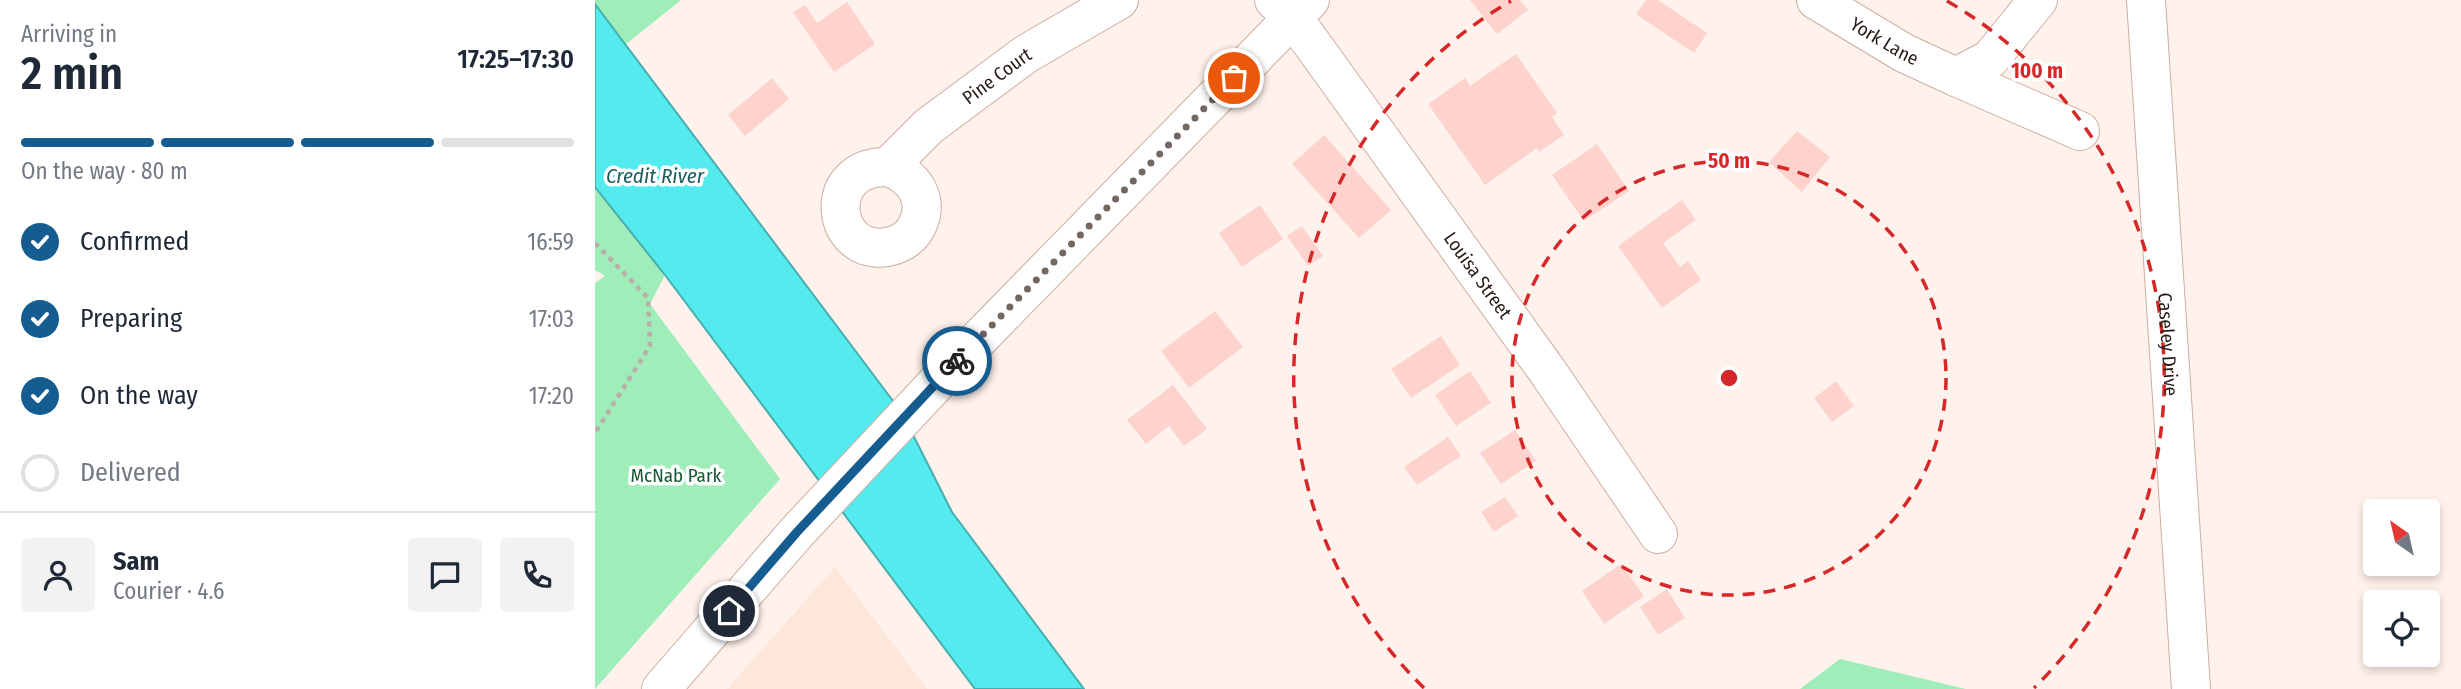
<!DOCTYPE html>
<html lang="en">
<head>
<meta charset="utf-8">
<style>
  body { margin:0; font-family:"Fira Sans Condensed",sans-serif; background:#f2f2f3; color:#1f2937; height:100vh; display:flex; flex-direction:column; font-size:26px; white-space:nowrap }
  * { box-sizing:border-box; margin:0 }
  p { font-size:23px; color:#747a83 }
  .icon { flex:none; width:38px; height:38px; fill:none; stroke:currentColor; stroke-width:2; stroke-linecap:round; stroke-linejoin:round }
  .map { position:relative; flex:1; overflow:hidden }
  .panel { display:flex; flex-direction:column; background:#fff; width:595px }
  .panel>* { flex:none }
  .needle { width:46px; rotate:326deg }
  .fabs { position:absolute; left:1768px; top:499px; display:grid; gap:14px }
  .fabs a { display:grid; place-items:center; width:77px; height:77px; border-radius:7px; background:#fff; box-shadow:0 4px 10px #0003; font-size:35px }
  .pin { position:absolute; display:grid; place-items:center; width:60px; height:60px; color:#fff; margin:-30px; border:4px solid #fff; border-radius:50%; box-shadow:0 2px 7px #0007 }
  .courier { position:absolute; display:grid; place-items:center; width:70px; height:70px; margin:-35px; border:5px solid #155c90; border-radius:50%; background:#fff; color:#222; box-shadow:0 2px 9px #0007 }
  .overview em { font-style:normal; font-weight:600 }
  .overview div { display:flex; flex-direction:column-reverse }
  .overview { display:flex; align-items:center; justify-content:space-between; height:119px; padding:0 21px }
  h1 { font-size:46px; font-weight:600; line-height:52px }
  .bar { display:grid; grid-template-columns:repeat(4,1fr); gap:10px 7px; align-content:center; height:84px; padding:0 21px }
  .bar i { height:9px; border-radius:5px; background:#e0e1e3 }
  .bar .selected { background:#155c90 }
  .bar p { grid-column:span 4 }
  .line { display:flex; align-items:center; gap:18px; padding:0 21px; border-top:2px solid #e0e1e3 }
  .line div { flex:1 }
  .round { display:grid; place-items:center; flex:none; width:74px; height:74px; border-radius:7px; background:#f2f2f3 }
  ol { padding:0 21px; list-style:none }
  li { display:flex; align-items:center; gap:21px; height:77px }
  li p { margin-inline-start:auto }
  li .icon { padding:7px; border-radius:50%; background:#155c90; color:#fff; stroke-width:4 }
  li:last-child { color:#747a83 }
  li i { width:38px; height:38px; border:4px solid #e0e1e3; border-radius:50% }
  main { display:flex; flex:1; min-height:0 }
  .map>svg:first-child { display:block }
</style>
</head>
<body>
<main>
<section class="panel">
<div class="overview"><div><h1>2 min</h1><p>Arriving in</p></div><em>17:25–17:30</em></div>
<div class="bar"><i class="selected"></i><i class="selected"></i><i class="selected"></i><i></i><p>On the way · 80 m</p></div>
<ol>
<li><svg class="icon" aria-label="check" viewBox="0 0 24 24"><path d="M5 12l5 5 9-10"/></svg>Confirmed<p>16:59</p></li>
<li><svg class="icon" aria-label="check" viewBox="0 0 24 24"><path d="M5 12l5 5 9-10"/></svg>Preparing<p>17:03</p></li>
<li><svg class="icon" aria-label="check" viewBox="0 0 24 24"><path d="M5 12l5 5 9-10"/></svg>On the way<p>17:20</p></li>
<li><i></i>Delivered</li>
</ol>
<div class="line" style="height:126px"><a class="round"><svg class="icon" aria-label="person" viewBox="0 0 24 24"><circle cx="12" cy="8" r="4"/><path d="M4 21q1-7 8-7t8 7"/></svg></a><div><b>Sam</b><p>Courier · 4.6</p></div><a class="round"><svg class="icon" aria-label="chat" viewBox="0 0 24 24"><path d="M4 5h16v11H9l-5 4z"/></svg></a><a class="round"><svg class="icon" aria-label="phone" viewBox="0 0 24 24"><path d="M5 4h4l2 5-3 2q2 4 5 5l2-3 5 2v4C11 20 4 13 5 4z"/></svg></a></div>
</section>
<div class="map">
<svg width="1866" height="689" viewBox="0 0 1866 689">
  <rect width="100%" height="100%" fill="#fff2ec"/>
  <path fill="#fde6da" d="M 240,567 L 332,689 L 132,689 Z"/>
  <path fill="#9fedb8" d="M 0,0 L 86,0 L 30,45 L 0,4 Z
    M 0,187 L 70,275 L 55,304 L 185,479 L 0,689 L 0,283 L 10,276 L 0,270 Z
    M 1245,659 L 1371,689 L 1205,689 Z"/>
  <path fill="#54ebef" stroke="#47adae" stroke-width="2" d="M 0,4 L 307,413 L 357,512 L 489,689 L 380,689 L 70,275 L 0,187 Z"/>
  <path fill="#fed2cd" d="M 875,0 L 925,0 L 933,10 L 902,34 Z
    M 1051,0 L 1063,0 L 1112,33 L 1099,53 L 1041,14 Z
    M 252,2 L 280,44 L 239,72 L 198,12 L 210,5 L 222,23 Z
    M 921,54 L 962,113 L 957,117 L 969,135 L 944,152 L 942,148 L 890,185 L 833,104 L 870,78 L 875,86 Z
    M 177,78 L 194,99 L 150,136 L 133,115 Z
    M 1202,131 L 1235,157 L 1207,192 L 1174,162 Z
    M 729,135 L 796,210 L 764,238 L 697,164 Z
    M 1002,144 L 1034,191 L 989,221 L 957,175 Z
    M 1087,200 L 1101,220 L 1068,243 L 1085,267 L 1093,261 L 1106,280 L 1067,308 L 1023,246 Z
    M 665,205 L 688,239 L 647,267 L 624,233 Z
    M 707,226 L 728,256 L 713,266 L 692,236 Z
    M 620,311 L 648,347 L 594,388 L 566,351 Z
    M 846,336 L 865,365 L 816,398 L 796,369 Z
    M 875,371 L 896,403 L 861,426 L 840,395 Z
    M 1241,381 L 1259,406 L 1237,422 L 1219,398 Z
    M 578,385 L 612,429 L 589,446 L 574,426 L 551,444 L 532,420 Z
    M 920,430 L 941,461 L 906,484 L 885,453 Z
    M 853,437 L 866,456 L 822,485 L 809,467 Z
    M 910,497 L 923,516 L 899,532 L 886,512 Z
    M 1026,564 L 1049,596 L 1009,624 L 987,591 Z
    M 1072,589 L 1090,618 L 1063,635 L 1045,607 Z"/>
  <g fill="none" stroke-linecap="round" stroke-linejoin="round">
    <defs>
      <g id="minor">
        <path id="s1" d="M 679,0 L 698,18 L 723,52 L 953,372 L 1063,534"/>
        <path id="s2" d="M 1221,0 L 1309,53 L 1361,77 L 1395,59 L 1443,0"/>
        <path id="s3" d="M 1551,0 L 1596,689"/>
        <path d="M 1361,77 L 1485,131"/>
        <path id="s4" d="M 293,167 C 319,176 335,199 322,226 C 316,238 304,245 292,247 C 235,256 225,165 293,167 L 334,126 L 431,54 L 524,0"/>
      </g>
      <path id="major" d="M 66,689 L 202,532 L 365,358 L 715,0"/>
    </defs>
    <use href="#minor" stroke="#ccaea0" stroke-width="40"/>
    <use href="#major" stroke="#ccaea0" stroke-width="40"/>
    <path stroke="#baaea8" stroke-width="4.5" stroke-dasharray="5 5" stroke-linecap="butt" d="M 0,243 L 53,298 L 55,346 L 0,433"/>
    <use href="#minor" stroke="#fff" stroke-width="38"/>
    <use href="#major" stroke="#fff" stroke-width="38"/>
  </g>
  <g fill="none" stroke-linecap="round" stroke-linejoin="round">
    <path stroke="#736762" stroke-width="7" stroke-dasharray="0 12.6" d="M 362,361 L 639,78"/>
    <path stroke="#155c90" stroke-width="9" d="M 134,611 L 202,532 L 362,361"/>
  </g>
  <g fill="none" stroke="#d62828" stroke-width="3.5" stroke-dasharray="12 9">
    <circle cx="1134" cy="378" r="217"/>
    <path d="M829 688A435 435 0 0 1 916 1M1352 1A435 435 0 0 1 1439 688"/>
  </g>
  <g text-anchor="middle" stroke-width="7" stroke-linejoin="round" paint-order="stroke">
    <g font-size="19" fill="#281c17" stroke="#fff">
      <text dy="7" stroke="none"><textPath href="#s2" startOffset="80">York Lane</textPath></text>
      <text dy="7" stroke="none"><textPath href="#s4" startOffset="396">Pine Court</textPath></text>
      <text dy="7" stroke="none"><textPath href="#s1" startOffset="343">Louisa Street</textPath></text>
      <text dy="7" stroke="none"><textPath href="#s3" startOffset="345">Caseley Drive</textPath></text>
    </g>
    <g font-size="19" fill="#165a33" stroke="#fff">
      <text x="81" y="482">McNab Park</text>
    </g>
    <g font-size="21" font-style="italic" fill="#205d5f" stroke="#fff">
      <text x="60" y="183">Credit River</text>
    </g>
  </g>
  <circle cx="1134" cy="378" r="10" fill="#d62828" stroke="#fff" stroke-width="3.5"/>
  <g font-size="21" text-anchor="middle" font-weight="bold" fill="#d62828" stroke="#fff" stroke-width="7" stroke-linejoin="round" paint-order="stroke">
    <text x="1442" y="78">100 m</text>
    <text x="1134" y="168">50 m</text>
  </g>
</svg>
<div class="fabs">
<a><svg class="needle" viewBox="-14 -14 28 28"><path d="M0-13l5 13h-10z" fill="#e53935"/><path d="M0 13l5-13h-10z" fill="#747a83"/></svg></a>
<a><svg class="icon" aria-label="locate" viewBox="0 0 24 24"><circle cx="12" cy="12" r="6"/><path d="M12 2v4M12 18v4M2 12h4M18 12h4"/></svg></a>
</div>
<div class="pin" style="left:639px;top:78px;background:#ea580c"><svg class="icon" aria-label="bag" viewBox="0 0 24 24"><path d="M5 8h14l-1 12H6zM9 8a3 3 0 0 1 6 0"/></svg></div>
<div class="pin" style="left:134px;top:611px;background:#1f2937"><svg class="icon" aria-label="home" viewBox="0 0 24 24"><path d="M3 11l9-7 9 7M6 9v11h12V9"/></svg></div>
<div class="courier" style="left:362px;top:361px"><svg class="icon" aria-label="bike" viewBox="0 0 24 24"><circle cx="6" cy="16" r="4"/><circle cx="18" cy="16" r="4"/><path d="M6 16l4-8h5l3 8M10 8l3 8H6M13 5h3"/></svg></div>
</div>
</main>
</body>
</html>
